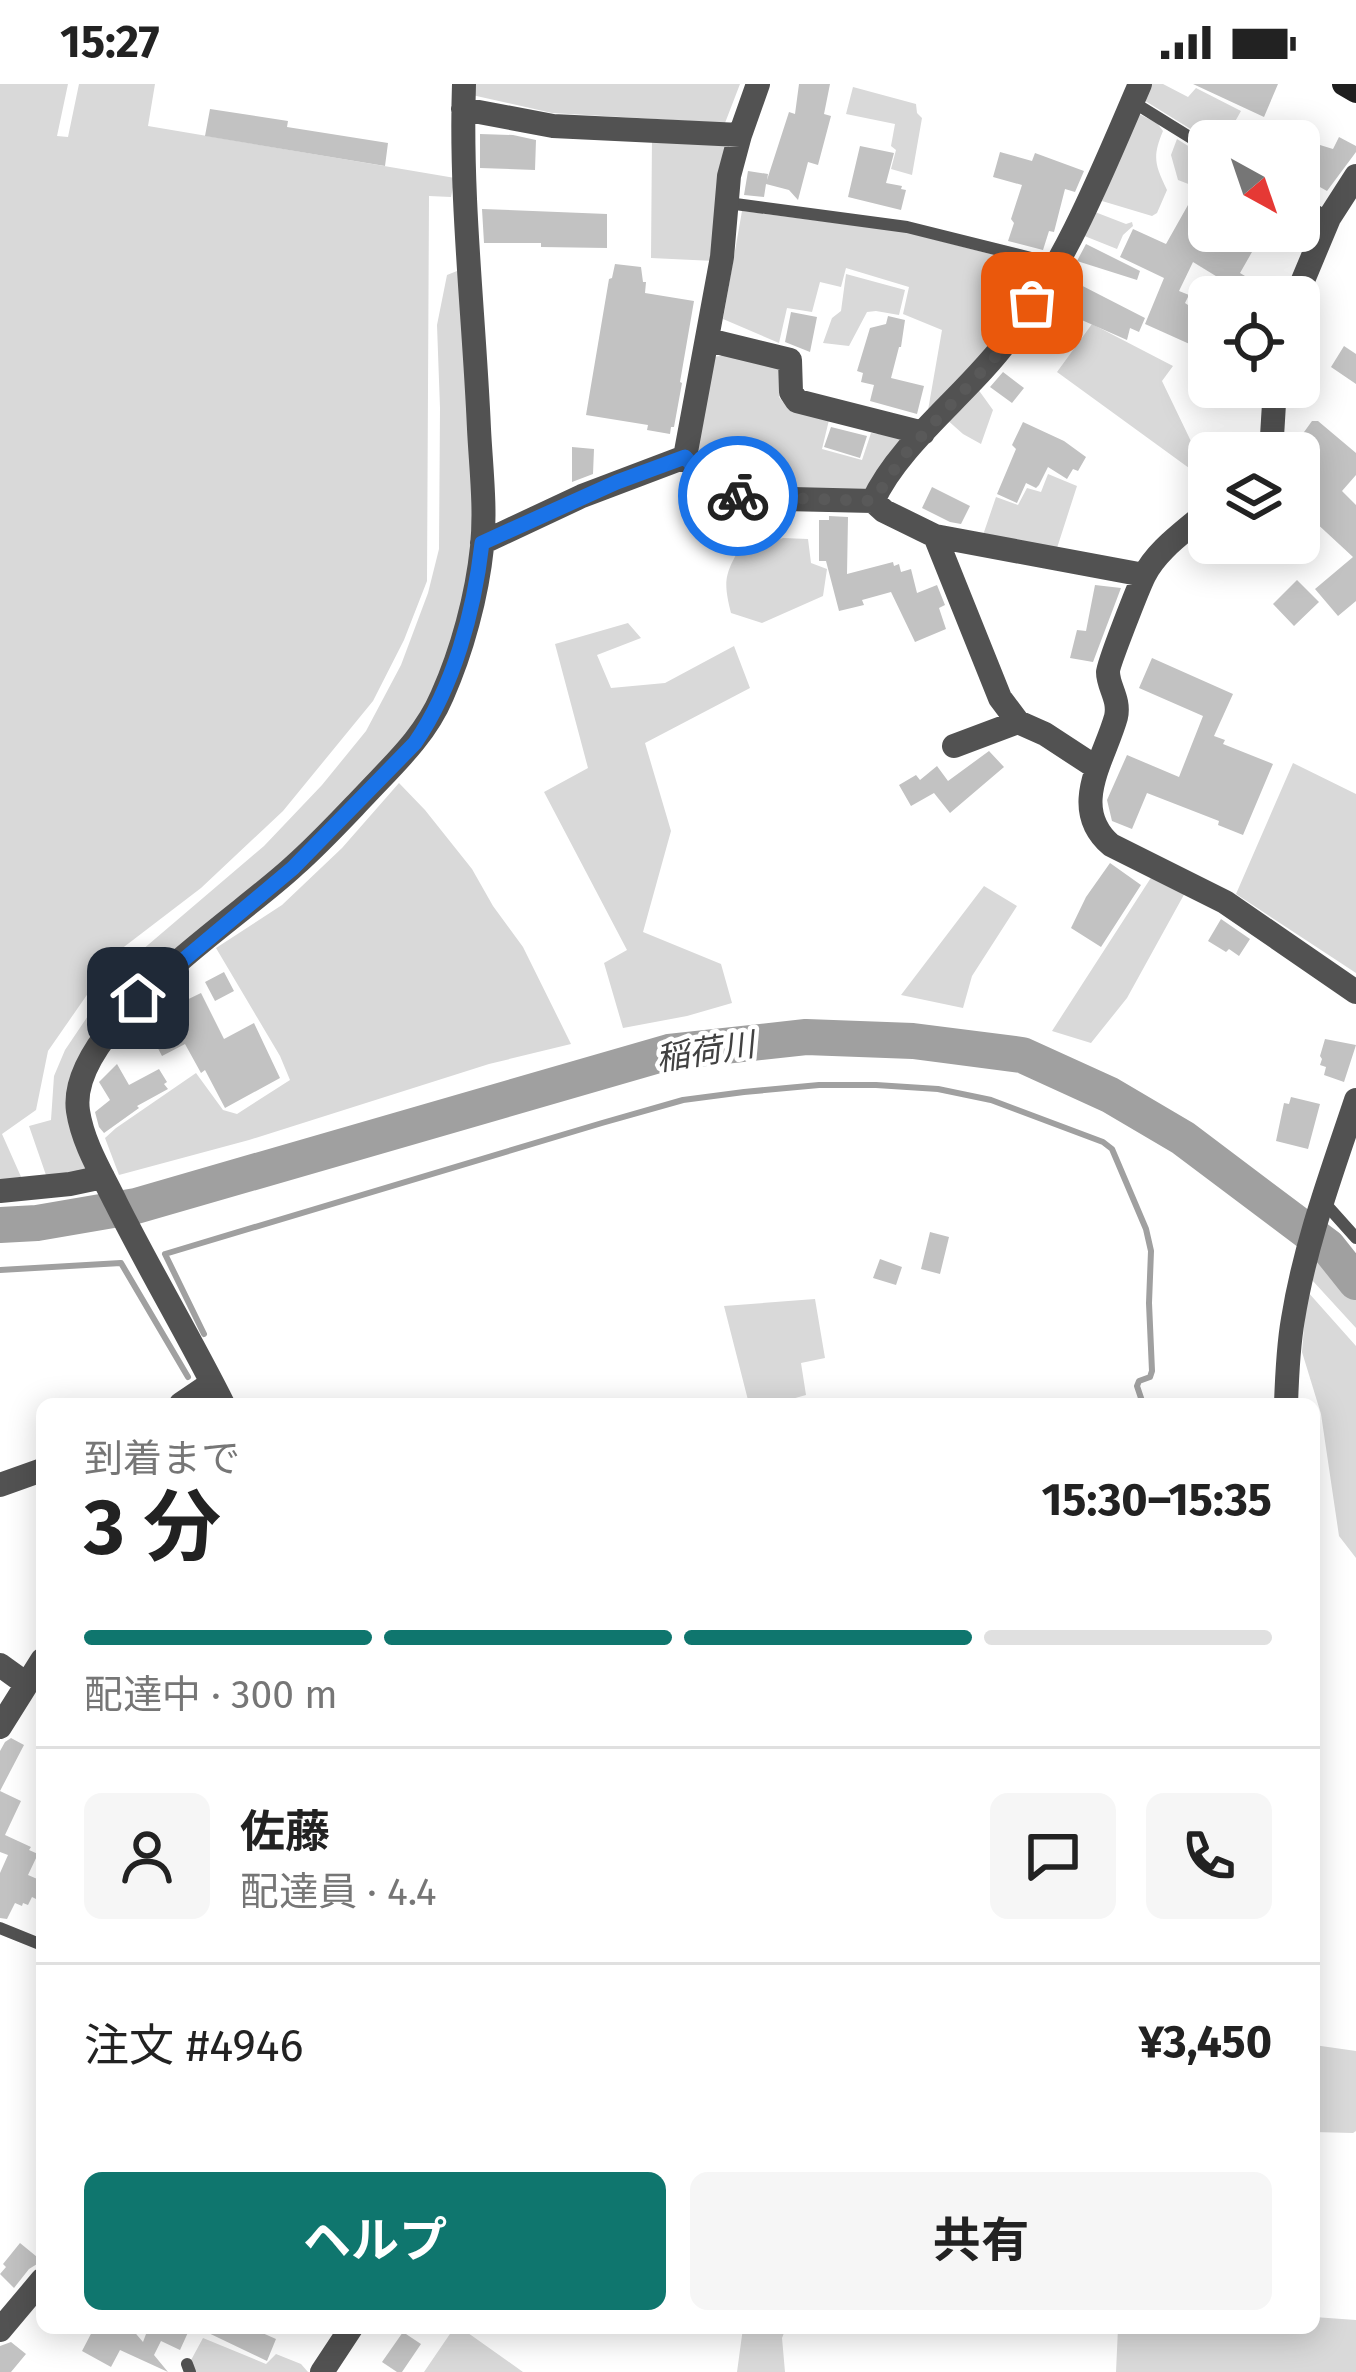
<!DOCTYPE html>
<html lang="ja">
<head>
<meta charset="utf-8">
<style>
  body { margin:0; font-family:"Fira Sans","Noto Sans JP",sans-serif; background:#f6f6f6; color:#222; height:100vh; display:flex; flex-direction:column; font-size:45px; white-space:nowrap }
  * { box-sizing:border-box; margin:0 }
  p { font-size:39px; color:#767676 }
  .icon { flex:none; width:66px; height:66px; fill:none; stroke:currentColor; stroke-width:2; stroke-linecap:round; stroke-linejoin:round }
  .map { position:relative; flex:1; overflow:hidden }
  .panel { position:absolute; left:36px; top:1314px; width:1284px; height:936px; display:flex; flex-direction:column; background:#fff; border-radius:18px; box-shadow:0 6px 30px #0003 }
  .panel>* { flex:none }
  .needle { width:78px; rotate:140deg }
  .tools { position:absolute; left:1188px; top:36px; display:grid; gap:24px }
  .tools a { display:grid; place-items:center; width:132px; height:132px; border-radius:18px; background:#fff; box-shadow:0 6px 30px #0003; font-size:60px }
  .pin { position:absolute; display:grid; place-items:center; width:102px; height:102px; color:#fff; margin:-51px; border-radius:24px; box-shadow:0 6px 18px #0006 }
  .courier { position:absolute; display:grid; place-items:center; width:120px; height:120px; margin:-60px; border:9px solid #1a73e8; border-radius:50%; background:#fff; color:#222; box-shadow:0 3px 15px #0007 }
  .overview em { font-style:normal; font-weight:700 }
  .overview div { display:flex; flex-direction:column-reverse }
  .overview { display:flex; align-items:center; justify-content:space-between; height:204px; padding:0 48px }
  h1 { font-size:78px; font-weight:700; line-height:90px }
  .bar { display:grid; grid-template-columns:repeat(4,1fr); gap:18px 12px; align-content:center; height:144px; padding:0 48px }
  .bar i { height:15px; border-radius:9px; background:#e0e0e0 }
  .bar .selected { background:#0f766e }
  .bar p { grid-column:span 4 }
  .line { display:flex; align-items:center; gap:30px; padding:0 48px; border-top:3px solid #e0e0e0 }
  .line div { flex:1 }
  .round { display:grid; place-items:center; flex:none; width:126px; height:126px; border-radius:18px; background:#f6f6f6 }
  .cta { display:flex; gap:24px; margin-top:auto; padding:24px 48px }
  .cta a { flex:1; height:138px; border-radius:18px; background:#0f766e; color:#fff; font-size:48px; font-weight:700; line-height:138px; text-align:center }
  .cta a+a { background:#f6f6f6; color:#222 }
  .status { display:flex; justify-content:space-between; align-items:center; height:84px; padding:0 60px; background:#fff; direction:ltr }
  .status svg { height:33px; fill:currentColor }
  .map>svg:first-child { display:block }
</style>
</head>
<body>
<div class="status"><b>15:27</b><svg viewBox="0 0 49 12"><path d="M0 12V9h3v3zM5 12V6h3v6zM10 12V3h3v9zM15 12V0h3v12zM26 1h20v11H26zM47 4h2v5h-2z"/></svg></div>
<div class="map">
<svg width="1356" height="2288" viewBox="0 0 1356 2288">
  <rect width="100%" height="100%" fill="#fff"/>
  <path fill="#d9d9d9" d="M 0,0 L 68,0 L 57,52 L 68,53 L 79,0 L 155,0 L 148,42 L 455,94 L 451,113 L 429,112 L 427,497 L 404,556 L 373,617 L 283,727 L 201,804 L 116,869 L 48,967 L 36,1026 L 2,1050 L 22,1095 L 0,1097 Z
    M 472,0 L 740,0 L 725,39 L 552,29 L 472,11 Z
    M 1149,0 L 1163,0 L 1188,13 L 1196,4 L 1241,27 L 1224,57 L 1210,57 L 1142,15 Z
    M 853,3 L 916,20 L 917,29 L 922,34 L 912,91 L 891,85 L 896,66 L 891,62 L 895,40 L 846,30 Z
    M 1135,28 L 1157,39 L 1163,47 C 1152,73 1155,81 1167,106 L 1157,129 L 1152,132 L 1102,117 Z
    M 652,53 L 730,56 L 714,177 L 651,174 Z
    M 1177,55 L 1209,75 L 1209,108 L 1178,96 L 1171,71 Z
    M 742,127 L 906,148 L 1044,184 L 984,268 L 927,332 L 942,246 L 903,230 L 909,203 L 846,184 L 841,203 L 820,198 L 812,228 L 787,224 L 779,259 L 723,235 Z
    M 1095,128 L 1126,140 L 1132,138 L 1133,142 L 1123,151 L 1117,165 L 1082,151 Z
    M 462,185 L 474,462 L 459,534 L 443,588 L 410,649 L 333,729 L 87,961 L 88,1083 L 84,1089 L 47,1094 L 29,1042 L 51,1036 L 54,992 L 65,966 L 98,917 L 135,872 L 264,762 L 322,701 L 366,647 L 401,581 L 428,509 L 439,465 L 440,324 L 437,241 L 447,191 Z
    M 846,190 L 905,206 L 899,231 L 876,227 L 867,228 L 849,262 L 823,259 L 832,234 L 841,227 Z
    M 1092,240 L 1173,282 L 1162,297 L 1200,376 L 1189,384 L 1057,288 Z
    M 724,265 L 785,281 L 779,313 L 783,318 L 829,336 L 822,365 L 862,376 L 871,349 L 909,354 L 869,410 L 735,406 L 693,372 L 711,273 L 721,272 Z
    M 975,301 L 993,326 L 981,360 L 963,350 L 945,334 Z
    M 1048,390 L 1077,402 L 1057,464 L 983,451 L 996,413 L 1018,421 L 1027,404 L 1041,408 Z
    M 783,454 L 808,455 L 811,479 L 827,485 L 823,512 L 762,539 L 731,529 C 722,494 726,489 743,458 L 770,459 Z
    M 628,539 L 641,554 L 597,571 L 611,604 L 665,599 L 734,562 L 750,604 L 645,659 L 671,747 L 643,848 L 721,880 L 732,919 L 687,932 L 623,944 L 604,879 L 627,866 L 544,708 L 588,684 L 555,560 Z
    M 1293,679 L 1356,710 L 1356,889 L 1236,810 Z
    M 399,699 L 425,726 L 472,785 L 493,822 L 523,863 L 571,960 L 489,980 L 249,1056 L 119,1091 L 105,1054 L 116,1044 L 196,989 L 223,1026 L 237,1030 L 290,996 L 280,972 L 216,864 L 282,821 L 342,764 Z
    M 1154,789 L 1186,807 L 1127,914 L 1091,959 L 1052,947 Z
    M 984,802 L 1017,822 L 972,892 L 963,924 L 901,911 Z
    M 1321,1164 L 1326,1166 L 1356,1207 L 1356,1244 L 1312,1196 Z
    M 1307,1207 L 1356,1262 L 1356,1474 L 1339,1452 L 1321,1330 L 1302,1268 Z
    M 815,1215 L 825,1274 L 801,1279 L 806,1311 L 774,1320 L 749,1320 L 724,1222 Z
    M 1314,1961 L 1356,1967 L 1356,2047 L 1353,2049 L 1314,2048 Z
    M 1314,2233 L 1356,2236 L 1356,2288 L 1116,2288 L 1118,2244 L 1314,2244 Z
    M 454,2244 L 461,2244 L 523,2288 L 424,2288 Z
    M 743,2244 L 786,2244 L 782,2254 L 785,2288 L 737,2288 Z
    M 203,2254 L 266,2280 L 276,2270 L 301,2280 L 308,2288 L 194,2288 L 190,2278 Z"/>
  <g fill="none" stroke-linecap="round" stroke-linejoin="round">
    <path stroke="#a0a0a0" stroke-width="6" d="M 0,1186 L 121,1179 L 188,1293
      M 204,1250 L 165,1170 L 602,1039 L 683,1016 L 744,1008 L 819,1001 L 876,1001 L 938,1005 L 991,1016 L 1103,1058 L 1112,1065 L 1146,1145 L 1151,1167 L 1149,1219 L 1152,1287 L 1150,1293 L 1139,1297 L 1137,1302 L 1143,1320"/>
    <path stroke="#a0a0a0" stroke-width="36" d="M 0,1141 L 37,1139 L 136,1122 L 669,968 L 806,953 L 913,957 L 1022,971 L 1110,1011 L 1183,1054 L 1328,1163 L 1356,1198"/>
  </g>
  <path fill="#c2c2c2" d="M 799,0 L 830,0 L 824,30 L 831,32 L 818,81 L 808,78 L 798,116 L 789,106 L 766,100 L 764,113 L 744,111 L 748,87 L 768,90 L 767,96 L 789,28 L 795,30 Z
    M 1193,0 L 1278,0 L 1264,33 Z
    M 210,25 L 288,37 L 287,43 L 388,59 L 385,82 L 205,52 Z
    M 480,50 L 513,51 L 536,56 L 535,86 L 480,84 Z
    M 1339,53 L 1356,62 L 1356,68 L 1327,107 L 1302,93 L 1320,61 L 1333,65 Z
    M 860,62 L 894,69 L 886,99 L 902,102 L 901,105 L 906,106 L 901,126 L 848,113 Z
    M 1000,68 L 1032,77 L 1035,69 L 1084,87 L 1075,108 L 1065,105 L 1054,148 L 1049,147 L 1043,166 L 1008,157 L 1014,139 L 1011,135 L 1022,101 L 993,93 Z
    M 1209,97 L 1209,147 L 1264,147 L 1240,189 L 1250,195 L 1239,213 L 1221,203 L 1224,197 L 1193,178 L 1179,207 L 1189,211 L 1185,219 L 1200,229 L 1198,235 L 1209,239 L 1199,262 L 1194,262 L 1145,240 L 1164,194 L 1120,173 L 1133,145 L 1166,160 L 1188,121 L 1197,125 Z
    M 482,125 L 607,130 L 607,164 L 541,163 L 541,159 L 484,159 Z
    M 1086,160 L 1140,187 L 1137,196 L 1077,177 Z
    M 615,180 L 641,183 L 643,198 L 646,198 L 645,209 L 694,217 L 680,298 L 682,299 L 674,343 L 671,343 L 670,350 L 647,346 L 648,341 L 586,331 L 609,195 L 612,194 Z
    M 1067,194 L 1145,234 L 1139,248 L 1130,244 L 1127,256 L 1050,222 Z
    M 791,228 L 817,233 L 810,268 L 785,258 Z
    M 888,232 L 905,236 L 901,263 L 899,263 L 891,294 L 924,302 L 917,330 L 870,317 L 874,301 L 861,298 L 863,289 L 857,287 L 870,244 L 886,240 Z
    M 1344,262 L 1356,270 L 1356,300 L 1331,283 Z
    M 1003,288 L 1024,304 L 1012,319 L 990,303 Z
    M 1312,337 L 1318,337 L 1356,369 L 1356,391 L 1342,407 L 1356,421 L 1356,517 L 1338,532 L 1315,505 L 1353,473 L 1299,423 L 1299,394 L 1319,373 L 1299,355 Z
    M 1023,338 L 1064,357 L 1086,373 L 1078,387 L 1073,385 L 1067,395 L 1048,383 L 1039,401 L 1036,404 L 1026,399 L 1017,419 L 997,410 L 1016,365 L 1012,361 Z
    M 831,343 L 867,352 L 860,374 L 824,363 Z
    M 572,363 L 594,365 L 593,390 L 572,398 Z
    M 932,403 L 970,422 L 961,440 L 950,438 L 922,424 Z
    M 829,432 L 848,433 L 847,490 L 893,478 L 894,482 L 899,480 L 901,488 L 911,485 L 917,509 L 937,501 L 945,521 L 939,524 L 946,545 L 915,558 L 891,508 L 862,516 L 864,521 L 839,527 L 826,477 L 819,477 L 819,436 L 829,436 Z
    M 1297,496 L 1319,518 L 1294,542 L 1273,520 Z
    M 1095,501 L 1121,504 L 1093,578 L 1070,574 L 1077,546 L 1086,547 Z
    M 1152,574 L 1233,610 L 1214,652 L 1225,656 L 1223,660 L 1273,680 L 1243,751 L 1218,741 L 1219,737 L 1147,709 L 1132,745 L 1112,737 L 1107,716 L 1127,671 L 1179,693 L 1203,632 L 1139,604 Z
    M 989,667 L 1004,683 L 950,729 L 934,709 L 911,722 L 899,701 L 916,691 L 920,696 L 937,682 L 948,697 Z
    M 1110,779 L 1141,801 L 1101,863 L 1071,844 L 1086,813 Z
    M 1221,835 L 1250,855 L 1239,872 L 1229,865 L 1226,868 L 1208,857 Z
    M 224,888 L 234,907 L 215,917 L 205,898 Z
    M 201,909 L 224,955 L 254,939 L 280,994 L 225,1024 L 205,986 L 201,989 L 185,960 L 162,972 L 150,949 L 154,946 L 151,940 L 172,928 L 170,924 Z
    M 1325,955 L 1356,961 L 1344,998 L 1324,991 L 1326,983 L 1320,981 L 1322,975 L 1320,972 Z
    M 117,980 L 129,1001 L 159,985 L 167,998 L 164,1000 L 168,1005 L 137,1022 L 139,1024 L 104,1049 L 99,1043 L 95,1028 L 110,1016 L 99,998 Z
    M 1291,1013 L 1320,1020 L 1308,1065 L 1276,1057 L 1284,1019 L 1289,1020 Z
    M 930,1148 L 949,1153 L 940,1190 L 921,1185 Z
    M 880,1175 L 902,1183 L 896,1201 L 873,1194 Z
    M 11,1654 L 24,1661 L 0,1707 L 0,1667 L 5,1658 Z
    M 0,1707 L 21,1717 L 5,1751 L 31,1763 L 29,1766 L 38,1770 L 28,1791 L 42,1797 L 42,1804 L 36,1815 L 32,1813 L 28,1821 L 23,1819 L 22,1822 L 15,1819 L 7,1835 L 0,1834 L 0,1789 L 8,1771 L 0,1768 Z
    M 20,2159 L 42,2177 L 29,2185 L 14,2204 L 0,2190 L 6,2183 L 3,2180 Z
    M 94,2244 L 131,2244 L 143,2258 L 146,2250 L 132,2244 L 190,2244 L 180,2266 L 161,2257 L 154,2271 L 168,2288 L 120,2266 L 111,2283 L 82,2267 Z
    M 198,2244 L 251,2244 L 276,2255 L 267,2277 Z
    M 403,2248 L 421,2260 L 402,2288 L 397,2288 L 382,2278 Z
    M 11,2258 L 26,2270 L 11,2288 L 0,2288 L 0,2262 Z"/>
  <g fill="none" stroke-linecap="round" stroke-linejoin="round">
    <path stroke="#525252" stroke-width="12" d="M 1133,18 L 1209,65
      M 1299,117 L 1329,134
      M 728,119 L 907,143 L 1055,180
      M 1322,1116 L 1356,1154
      M 0,1844 L 42,1861
      M 187,2280 L 190,2288"/>
    <path stroke="#525252" stroke-width="24" d="M 463,25 L 553,42 L 740,51
      M 1296,213 L 1329,134 L 1356,92
      M 708,256 L 790,276 L 791,308 L 797,317 L 923,349
      M 1271,369 L 1275,303
      M 685,373 L 714,404 L 746,414 L 873,417 L 884,427 L 935,452 L 1144,491
      M 685,373 L 722,173 L 729,92 L 740,51 L 758,0
      M 873,417 C 899,359 971,307 1009,254 C 1067,177 1102,88 1140,0
      M 1209,426 C 1187,446 1157,465 1144,492 C 1139,502 1108,580 1108,588 C 1108,603 1120,615 1116,633 C 1104,676 1068,724 1111,761 L 1225,818 L 1356,908
      M 935,452 L 1000,614 L 1018,638
      M 482,459 L 582,412 L 685,373
      M 954,662 L 1018,638 L 1045,650 L 1097,684
      M 0,1107 L 70,1100 L 103,1093
      M 181,1320 L 212,1299
      M 223,1320 C 189,1252 150,1187 116,1119 C 102,1090 83,1060 78,1027 C 66,944 239,834 294,782 C 319,760 342,735 365,711 C 394,680 425,652 442,612 C 462,567 477,512 482,463 C 486,424 481,384 479,345 C 474,230 460,115 464,0
      M 1286,1320 C 1287,1291 1288,1263 1293,1235 C 1305,1160 1332,1088 1356,1016
      M 0,1401 L 42,1386
      M 0,1581 L 25,1599
      M 0,1643 L 42,1576
      M 0,2246 L 42,2196
      M 322,2288 L 351,2244"/>
    <path stroke="#1f1f1f" stroke-width="24" d="M 1344,0 L 1356,7"/>
  </g>
  <g fill="none" stroke-linecap="round" stroke-linejoin="round">
    <path stroke="#595959" stroke-width="12" stroke-dasharray="0 21.6" d="M 738,412 L 873,417 L 905,370 L 996,272 L 1032,219"/>
    <path stroke="#1a73e8" stroke-width="15" d="M 138,914 L 293,784 L 415,659 C 454,602 474,528 482,459 L 617,398 L 685,373 L 713,404 L 738,412"/>
  </g>
  <g text-anchor="middle" stroke-width="9" stroke-linejoin="round" paint-order="stroke">
    <g font-size="33" font-style="italic" fill="#414141" stroke="#fff">
      <text transform="translate(705 967) rotate(-9)" y="12">稲荷川</text>
    </g>
  </g>
</svg>
<div class="tools">
<a><svg class="needle" viewBox="-14 -14 28 28"><path d="M0-13l5 13h-10z" fill="#e53935"/><path d="M0 13l5-13h-10z" fill="#767676"/></svg></a>
<a><svg class="icon" aria-label="locate" viewBox="0 0 24 24"><circle cx="12" cy="12" r="6"/><path d="M12 2v4M12 18v4M2 12h4M18 12h4"/></svg></a>
<a><svg class="icon" aria-label="layers" viewBox="0 0 24 24"><path d="M12 4l9 5-9 5-9-5zM3 14l9 5 9-5"/></svg></a>
</div>
<div class="pin" style="left:1032px;top:219px;background:#ea580c"><svg class="icon" aria-label="bag" viewBox="0 0 24 24"><path d="M5 8h14l-1 12H6zM9 8a3 3 0 0 1 6 0"/></svg></div>
<div class="pin" style="left:138px;top:914px;background:#1f2937"><svg class="icon" aria-label="home" viewBox="0 0 24 24"><path d="M3 11l9-7 9 7M6 9v11h12V9"/></svg></div>
<div class="courier" style="left:738px;top:412px"><svg class="icon" aria-label="bike" viewBox="0 0 24 24"><circle cx="6" cy="16" r="4"/><circle cx="18" cy="16" r="4"/><path d="M6 16l4-8h5l3 8M10 8l3 8H6M13 5h3"/></svg></div>
<section class="panel">
<div class="overview"><div><h1>3 分</h1><p>到着まで</p></div><em>15:30–15:35</em></div>
<div class="bar"><i class="selected"></i><i class="selected"></i><i class="selected"></i><i></i><p>配達中 · 300 m</p></div>
<div class="line" style="height:216px"><a class="round"><svg class="icon" aria-label="person" viewBox="0 0 24 24"><circle cx="12" cy="8" r="4"/><path d="M4 21q1-7 8-7t8 7"/></svg></a><div><b>佐藤</b><p>配達員 · 4.4</p></div><a class="round"><svg class="icon" aria-label="chat" viewBox="0 0 24 24"><path d="M4 5h16v11H9l-5 4z"/></svg></a><a class="round"><svg class="icon" aria-label="phone" viewBox="0 0 24 24"><path d="M5 4h4l2 5-3 2q2 4 5 5l2-3 5 2v4C11 20 4 13 5 4z"/></svg></a></div>
<div class="line" style="height:156px"><div>注文 #4946</div><b>¥3,450</b></div>
<div class="cta"><a>ヘルプ</a><a>共有</a></div>
</section>
</div>
</body>
</html>
